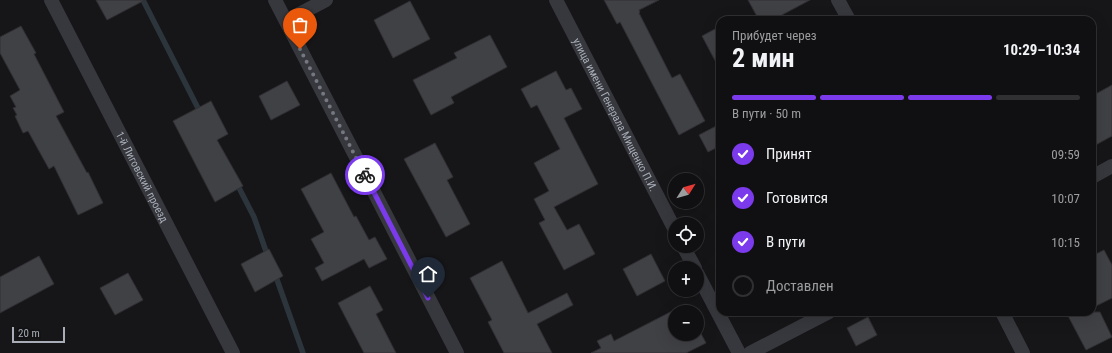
<!DOCTYPE html>
<html lang="ru">
<head>
<meta charset="utf-8">
<style>
  body { margin:0; font-family:"Roboto Condensed",sans-serif; background:#1e1e20; color:#f1f3f6; height:100vh; display:flex; flex-direction:column; font-size:15px; white-space:nowrap }
  * { box-sizing:border-box; margin:0 }
  p { font-size:13px; color:#9c9d9f }
  .icon { flex:none; width:22px; height:22px; fill:none; stroke:currentColor; stroke-width:2; stroke-linecap:round; stroke-linejoin:round }
  .map { position:relative; flex:1; overflow:hidden }
  .panel { position:absolute; left:716px; top:16px; width:380px; height:300px; display:flex; flex-direction:column; background:#101012; border-radius:12px; box-shadow:0 4px 16px #0002,0 0 0 1px #303032 }
  .panel>* { flex:none }
  .needle { width:26px; rotate:53deg }
  .controls { position:absolute; left:668px; top:173px; display:grid; gap:8px }
  .controls a { display:grid; place-items:center; width:36px; height:36px; border-radius:50%; background:#101012; box-shadow:0 4px 16px #0002,0 0 0 1px #303032; font-size:20px }
  .scale { position:absolute; left:12px; bottom:10px; width:53px; box-sizing:border-box; padding-left:4px; border:2px solid #a8adb8; border-top:0; font-size:11px; line-height:14px; white-space:nowrap; color:#a8adb8; -webkit-text-stroke:3px #111113; paint-order:stroke }
  .pin { position:absolute; display:grid; place-items:center; width:34px; height:34px; color:#fff; margin:-41px -17px; border-radius:50% 50% 50% 0; rotate:-45deg; box-shadow:0 0 4px #0007 }
  .pin .icon { rotate:45deg }
  .courier { position:absolute; display:grid; place-items:center; width:40px; height:40px; margin:-20px; border:3px solid #7c3aed; border-radius:50%; background:#fff; color:#222; box-shadow:0 1px 5px #0007 }
  .summary em { font-style:normal; font-weight:700 }
  .summary div { display:flex; flex-direction:column-reverse }
  .summary { display:flex; align-items:center; justify-content:space-between; height:68px; padding:0 16px }
  h1 { font-size:26px; font-weight:700; line-height:30px }
  .bar { display:grid; grid-template-columns:repeat(4,1fr); gap:6px 4px; align-content:center; height:48px; padding:0 16px }
  .bar i { height:5px; border-radius:3px; background:#303032 }
  .bar .on { background:#7c3aed }
  .bar p { grid-column:span 4 }
  ol { padding:0 16px; list-style:none }
  li { display:flex; align-items:center; gap:12px; height:44px }
  li p { margin-inline-start:auto }
  li .icon { padding:4px; border-radius:50%; background:#7c3aed; color:#fff; stroke-width:4 }
  li:last-child { color:#9c9d9f }
  li i { width:22px; height:22px; border:2px solid #303032; border-radius:50% }
  .map>svg:first-child { display:block }
</style>
</head>
<body>
<div class="map">
<svg width="1112" height="353" viewBox="0 0 1112 353">
  <rect width="100%" height="100%" fill="#161618"/>
  <g fill="none" stroke-linecap="round" stroke-linejoin="round">
    <path stroke="#2c353c" stroke-width="5.5" d="M 143,0 L 201,114
      M 236,182 L 254,217 L 268,257
      M 275,274 L 303,353"/>
  </g>
  <path fill="#404145" stroke="#303034" d="M 96,0 L 145,0 L 107,20 Z
    M 604,0 L 659,0 L 639,10 L 640,12 L 639,13 L 672,78 L 680,74 L 705,121 L 679,135 L 620,22 L 617,24 Z
    M 748,0 L 810,0 L 780,16 L 782,20 L 759,20 Z
    M 410,1 L 430,39 L 393,58 L 374,20 Z
    M 21,26 L 36,53 L 34,54 L 64,112 L 56,116 L 87,173 L 88,172 L 103,203 L 78,215 L 54,166 L 49,169 L 28,131 L 23,133 L 15,116 L 17,115 L 13,108 L 16,107 L 10,96 L 20,90 L 0,53 L 0,37 Z
    M 715,29 L 720,39 L 720,70 L 702,36 Z
    M 490,35 L 507,67 L 451,97 L 454,103 L 431,115 L 413,80 L 457,58 L 454,53 Z
    M 556,71 L 566,90 L 571,88 L 582,109 L 564,118 L 598,184 L 554,207 L 567,230 L 579,224 L 595,254 L 564,270 L 539,223 L 545,220 L 534,199 L 549,191 L 534,163 L 560,149 L 537,105 L 531,108 L 521,89 Z
    M 287,81 L 300,105 L 271,120 L 259,96 Z
    M 1112,85 L 1112,136 L 1092,147 L 1092,96 Z
    M 211,101 L 228,134 L 217,140 L 243,186 L 215,202 L 173,121 Z
    M 720,124 L 720,146 L 708,152 L 699,135 Z
    M 435,143 L 453,177 L 447,180 L 470,224 L 446,237 L 404,159 Z
    M 331,173 L 354,217 L 356,216 L 369,240 L 375,237 L 387,259 L 369,268 L 364,259 L 322,281 L 315,268 L 324,263 L 311,239 L 324,232 L 301,189 Z
    M 269,249 L 283,276 L 255,292 L 241,264 Z
    M 1104,250 L 1112,265 L 1112,298 L 1092,308 L 1092,256 Z
    M 651,254 L 665,281 L 637,296 L 623,269 Z
    M 39,256 L 54,284 L 0,313 L 0,277 Z
    M 502,261 L 528,313 L 567,293 L 573,305 L 537,324 L 552,353 L 504,353 L 488,322 L 492,320 L 470,278 Z
    M 128,273 L 143,300 L 115,315 L 100,288 Z
    M 370,286 L 383,310 L 376,314 L 396,353 L 364,353 L 338,303 Z
    M 686,304 L 690,312 L 675,312 L 675,334 L 697,334 L 697,326 L 706,343 L 686,353 L 591,353 L 601,348 L 597,341 L 611,334 L 614,341 Z
    M 1066,312 L 1100,312 L 1112,337 L 1086,350 Z
    M 868,317 L 877,335 L 856,346 L 847,328 Z"/>
  <g fill="none" stroke-linecap="round" stroke-linejoin="round">
    <g stroke="#37383d" stroke-width="14">
      <path id="s1" d="M 51,0 L 233,353"/>
      <path d="M 275,0 L 457,353"/>
      <path id="s2" d="M 556,0 L 675,230"/>
      <path d="M 838,0 L 849,20"/>
      <path d="M 286,21 L 326,0"/>
      <path d="M 1092,177 L 1112,166"/>
      <path d="M 683,246 L 695,268"/>
      <path d="M 697,273 L 739,353"/>
      <path d="M 1002,312 L 1023,353"/>
      <path d="M 750,353 L 829,312"/>
    </g>
  </g>
  <g fill="none" stroke-linecap="round" stroke-linejoin="round">
    <path stroke="#757880" stroke-width="4" stroke-dasharray="0 7.2" d="M 300,49 L 365,175"/>
    <path stroke="#7c3aed" stroke-width="5" d="M 365,175 L 428,298"/>
  </g>
  <g text-anchor="middle" stroke-width="3" stroke-linejoin="round" paint-order="stroke">
    <g font-size="11" fill="#a8adb8" stroke="#111113">
      <text dy="4" stroke="none"><textPath href="#s2" startOffset="129">улица имени Генерала Мищенко П.И.</textPath></text>
      <text dy="4" stroke="none"><textPath href="#s1" startOffset="199">1-й Лиговский проезд</textPath></text>
    </g>
  </g>
</svg>
<div class="controls">
<a><svg class="needle" viewBox="-14 -14 28 28"><path d="M0-13l5 13h-10z" fill="#e53935"/><path d="M0 13l5-13h-10z" fill="#9c9d9f"/></svg></a>
<a><svg class="icon" aria-label="locate" viewBox="0 0 24 24"><circle cx="12" cy="12" r="6"/><path d="M12 2v4M12 18v4M2 12h4M18 12h4"/></svg></a>
<a>+</a>
<a>−</a>
</div>
<div class="scale">20 m</div>
<div class="pin" style="left:300px;top:49px;background:#ea580c"><svg class="icon" aria-label="bag" viewBox="0 0 24 24"><path d="M5 8h14l-1 12H6zM9 8a3 3 0 0 1 6 0"/></svg></div>
<div class="pin" style="left:428px;top:298px;background:#1f2937"><svg class="icon" aria-label="home" viewBox="0 0 24 24"><path d="M3 11l9-7 9 7M6 9v11h12V9"/></svg></div>
<div class="courier" style="left:365px;top:175px"><svg class="icon" aria-label="bike" viewBox="0 0 24 24"><circle cx="6" cy="16" r="4"/><circle cx="18" cy="16" r="4"/><path d="M6 16l4-8h5l3 8M10 8l3 8H6M13 5h3"/></svg></div>
<section class="panel">
<div class="summary"><div><h1>2 мин</h1><p>Прибудет через</p></div><em>10:29–10:34</em></div>
<div class="bar"><i class="on"></i><i class="on"></i><i class="on"></i><i></i><p>В пути · 50 m</p></div>
<ol>
<li><svg class="icon" aria-label="check" viewBox="0 0 24 24"><path d="M5 12l5 5 9-10"/></svg>Принят<p>09:59</p></li>
<li><svg class="icon" aria-label="check" viewBox="0 0 24 24"><path d="M5 12l5 5 9-10"/></svg>Готовится<p>10:07</p></li>
<li><svg class="icon" aria-label="check" viewBox="0 0 24 24"><path d="M5 12l5 5 9-10"/></svg>В пути<p>10:15</p></li>
<li><i></i>Доставлен</li>
</ol>
</section>
</div>
</body>
</html>
